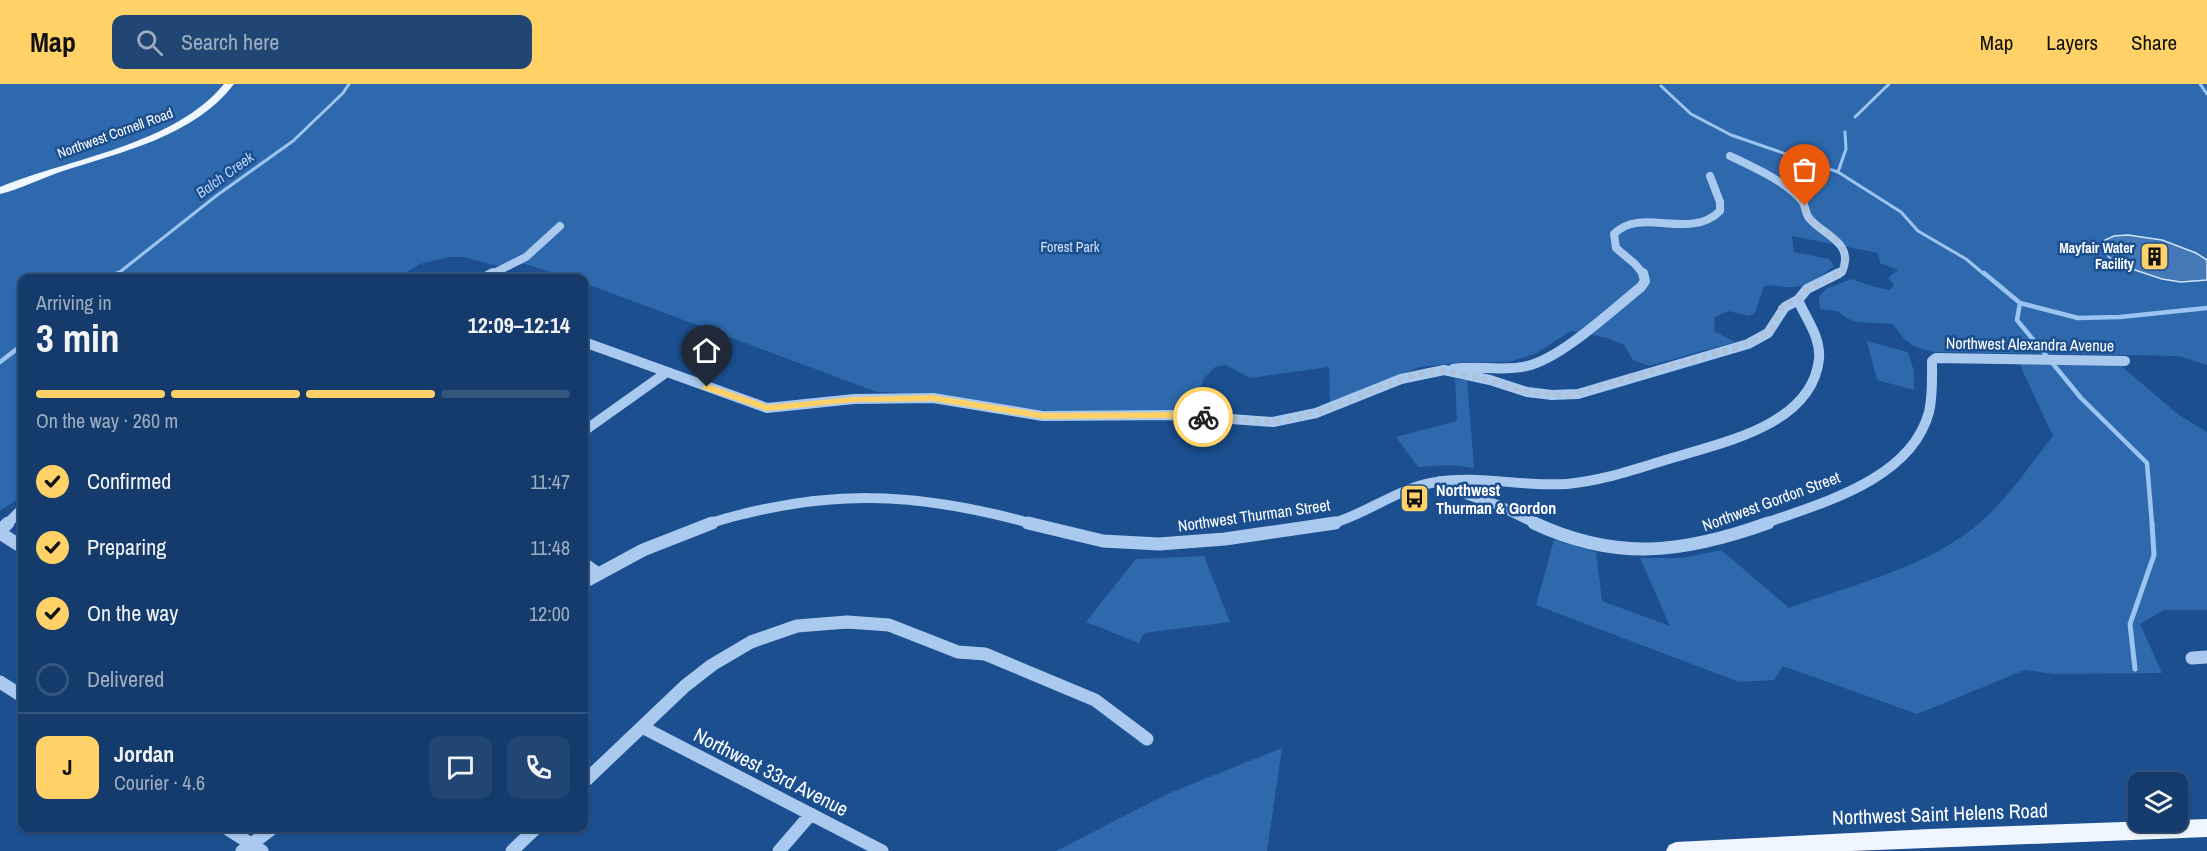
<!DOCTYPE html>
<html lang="en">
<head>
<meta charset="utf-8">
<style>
  body { margin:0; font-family:"Archivo Narrow",sans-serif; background:#214673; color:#f1f3f6; height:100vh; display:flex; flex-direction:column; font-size:22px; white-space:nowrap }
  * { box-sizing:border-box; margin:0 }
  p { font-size:20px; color:#9dadc1 }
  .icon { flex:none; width:33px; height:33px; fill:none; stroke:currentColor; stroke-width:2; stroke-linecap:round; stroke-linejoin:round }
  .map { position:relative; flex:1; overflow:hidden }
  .sheet { position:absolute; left:18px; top:190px; width:570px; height:558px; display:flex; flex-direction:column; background:#143b6b; border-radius:12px; box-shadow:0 2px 4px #0004,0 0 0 2px #33557e }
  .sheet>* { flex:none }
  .fabs { position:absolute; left:2128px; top:688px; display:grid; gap:12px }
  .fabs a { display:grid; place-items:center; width:60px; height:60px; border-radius:12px; background:#143b6b; box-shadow:0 2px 4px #0004,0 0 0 2px #33557e; font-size:30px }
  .pin { position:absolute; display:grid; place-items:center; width:51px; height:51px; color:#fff; margin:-62px -26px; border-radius:50% 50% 50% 0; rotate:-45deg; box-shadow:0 0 6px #0007 }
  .pin .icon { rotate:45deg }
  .courier { position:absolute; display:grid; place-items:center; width:60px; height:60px; margin:-30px; border:4px solid #ffd166; border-radius:50%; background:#fff; color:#222; box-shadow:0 2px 8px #0007 }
  .head em { font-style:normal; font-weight:700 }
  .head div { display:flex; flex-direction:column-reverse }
  .head { display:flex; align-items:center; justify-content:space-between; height:102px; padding:0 18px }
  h1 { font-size:39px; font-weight:700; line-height:45px }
  .bar { display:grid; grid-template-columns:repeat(4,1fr); gap:9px 6px; align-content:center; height:72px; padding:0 18px }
  .bar i { height:8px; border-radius:4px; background:#33557e }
  .bar .active { background:#ffd166 }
  .bar p { grid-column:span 4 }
  .line { display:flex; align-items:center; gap:15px; padding:0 18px; border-top:2px solid #33557e }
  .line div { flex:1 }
  .round { display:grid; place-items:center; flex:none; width:63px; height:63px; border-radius:12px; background:#214673 }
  ol { padding:0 18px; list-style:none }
  li { display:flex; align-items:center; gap:18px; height:66px }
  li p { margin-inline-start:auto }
  li .icon { padding:6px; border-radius:50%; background:#ffd166; color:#111; stroke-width:4 }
  li:last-child { color:#9dadc1 }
  li i { width:33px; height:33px; border:3px solid #33557e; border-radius:50% }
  header { display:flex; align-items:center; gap:36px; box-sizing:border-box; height:84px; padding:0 30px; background:#ffd166; color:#111 }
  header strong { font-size:28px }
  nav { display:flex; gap:33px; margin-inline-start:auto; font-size:21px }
  .search { width:420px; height:54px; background:#214673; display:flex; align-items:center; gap:15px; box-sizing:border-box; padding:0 21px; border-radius:12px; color:#9dadc1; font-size:22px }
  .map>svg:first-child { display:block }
</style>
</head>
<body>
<header>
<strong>Map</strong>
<div class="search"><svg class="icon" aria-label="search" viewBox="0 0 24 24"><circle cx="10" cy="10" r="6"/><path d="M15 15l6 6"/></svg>Search here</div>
<nav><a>Map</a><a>Layers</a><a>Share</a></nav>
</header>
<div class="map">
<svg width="2207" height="767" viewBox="0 0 2207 767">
  <rect width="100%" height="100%" fill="#1b4f8f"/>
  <path fill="#2e69ad" d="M 0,0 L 2207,0 L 2207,281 L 2179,272 L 1932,268 L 1914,262 L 1904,255 L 1893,240 L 1857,238 L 1846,234 L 1837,227 L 1820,225 L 1819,212 L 1826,205 L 1851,195 L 1875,203 L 1890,206 L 1894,200 L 1888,194 L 1898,186 L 1880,179 L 1878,169 L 1792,152 L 1794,168 L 1829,175 L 1834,182 C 1824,190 1807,202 1794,203 C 1784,204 1775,200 1764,202 L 1755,229 L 1749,232 L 1728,227 L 1715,233 L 1714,247 L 1735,258 L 1649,282 L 1633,276 L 1624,261 L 1608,254 L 1571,247 L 1535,270 L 1509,278 L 1467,278 L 1420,283 L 1330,318 L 1329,283 L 1250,294 L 1226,281 L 1215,283 L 1204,294 L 1193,322 L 1180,329 L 1055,328 L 928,310 L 877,308 L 584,199 L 584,195 L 573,195 L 515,177 L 498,182 L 463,173 L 450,173 L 420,180 L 395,195 L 22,195 L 22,413 L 0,426 Z
    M 1867,257 L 1908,268 L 1914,287 L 1914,306 L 1877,296 Z
    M 2019,279 L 2120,281 L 2179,331 L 2207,348 L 2207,526 L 2164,526 L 2140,540 L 2162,589 L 2055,590 L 2025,586 L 1917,630 L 1783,582 L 1774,596 L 1739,598 L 1536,521 L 1554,456 L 1596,468 L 1602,517 L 1670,542 L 1640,474 L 1682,474 L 1721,466 L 1789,524 C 1854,500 1930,483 1982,437 C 2009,413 2030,381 2053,352 Z
    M 1455,295 L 1467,296 L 1474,384 L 1450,381 L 1418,383 L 1396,353 L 1457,337 Z
    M 1204,472 L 1230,538 L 1144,549 L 1139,559 L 1086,538 L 1136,475 Z
    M 1282,664 L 1267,767 L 1056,767 L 1167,710 Z"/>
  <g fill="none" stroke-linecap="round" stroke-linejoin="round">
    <path stroke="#9cc4f0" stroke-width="3" d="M 2200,0 L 2207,10
      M 1661,2 L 1691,30 L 1731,51 L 1838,88 L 1901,128 L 1918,147 L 1966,175 L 1985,191
      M 1855,33 L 1889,0
      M 1838,88 L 1846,65 L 1845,48
      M 116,191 L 216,112 L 293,57 L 343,9 L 349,0"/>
    <path stroke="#9cc4f0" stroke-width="4.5" d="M 1984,189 L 2020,219 L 2017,236 L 2081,314 L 2147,379 L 2152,440
      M 111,195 L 118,189
      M 2020,219 L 2078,234 L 2120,233 L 2207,224
      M 0,278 L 22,261"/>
    <path stroke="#9cc4f0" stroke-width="5" d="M 2135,585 L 2130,540 L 2154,471 L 2152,439"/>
  </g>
  <path fill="#4478b7" stroke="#cfe3fa" stroke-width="1.5" d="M 2128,151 L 2162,156 L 2196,169 L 2207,176 L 2207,196 L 2181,198 L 2162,195 L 2126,183 L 2112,176 L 2104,168 L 2102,161 L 2105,156 L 2114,152 Z"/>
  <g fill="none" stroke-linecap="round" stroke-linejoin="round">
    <path stroke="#a9c9ee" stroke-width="8" d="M 1730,72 C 1751,82 1787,98 1802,117 C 1806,122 1805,129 1809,134 C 1824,152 1855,158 1842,188 L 1836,191
      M 490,191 L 526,173 L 560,142
      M 1644,191 L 1635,180 L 1616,164 L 1614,150 C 1641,122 1690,157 1720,127 L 1720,118 L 1710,92"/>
    <path stroke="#a9c9ee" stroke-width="10" d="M 482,195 L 493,189
      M 1798,216 L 1807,205 L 1839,189
      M 584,258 L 767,324 L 854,315 L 933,314 L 1043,332 L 1176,331 L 1273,338 L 1316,329 L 1401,295 L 1444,286 L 1490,296 L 1527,308 L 1552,311 L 1578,310 L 1748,260 L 1768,249 L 1785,223 L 1798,216
      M 1453,285 C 1477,281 1503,288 1527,282 C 1562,274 1612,226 1641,203 L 1645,197 L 1643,189
      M 584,347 L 667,288
      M 1440,397 L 1460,408 L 1500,422 L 1537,440
      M 7,440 L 22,425
      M 707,440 C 824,404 916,407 1033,440
      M 1330,440 C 1365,431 1395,406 1431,399 C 1476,390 1522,403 1567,400 C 1602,397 1635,385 1669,375 C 1720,359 1812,342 1819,275 C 1821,253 1806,235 1798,216
      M 1763,440 C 1821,419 1911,396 1929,328 C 1933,311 1932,294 1932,277 L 1936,274 L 2125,277"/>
    <path stroke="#a9c9ee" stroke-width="13" d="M 1028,439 L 1103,457 L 1159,460 L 1225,455 L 1335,439
      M 1534,439 C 1617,478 1684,469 1768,439
      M 0,447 L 8,439
      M 0,449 L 22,463
      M 584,480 L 598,490
      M 584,498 L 643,466 L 712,439
      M 2192,574 L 2207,573
      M 0,598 L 22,612
      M 642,643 L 882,767
      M 584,698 L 685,602 L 712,581 L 751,558 L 797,542 L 847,538 L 889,541 L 958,568 L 985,570 L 1095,616 L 1147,655
      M 226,744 L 262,767
      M 242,767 L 273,744
      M 512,767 L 536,744
      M 779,767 L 811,730"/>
    <path fill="#f0f6ff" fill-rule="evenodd" d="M 224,0 L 234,0 C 194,53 120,68 60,88 C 40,95 20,105 0,110 L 0,103 C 71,74 174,61 224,0 Z
      M 2207,735 L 2207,753 L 1851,767 L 1666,767 L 1669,761 L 1676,758 L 1930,745 Z"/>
  </g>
  <path fill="#ffd166" d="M 707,300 L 768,321 L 854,313 L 933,311 L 1043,329 L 1176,328 L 1203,331 L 1208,333 L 1203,336 L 1176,334 L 1043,335 L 933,317 L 854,318 L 767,327 L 703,305 L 702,303 Z"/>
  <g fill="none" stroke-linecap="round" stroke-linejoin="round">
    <path stroke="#afc1d8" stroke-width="6" stroke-dasharray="0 10.8" d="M 1203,333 L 1273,338 L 1297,334 L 1335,322 L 1401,295 L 1438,286 L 1474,292 L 1527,308 L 1567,312 L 1748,260 L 1772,246 L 1781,224 L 1786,220 L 1798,216 L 1807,205 L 1833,194 L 1846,182 C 1852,151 1804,145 1805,122"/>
  </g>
  <defs>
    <symbol id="building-square" viewBox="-11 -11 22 22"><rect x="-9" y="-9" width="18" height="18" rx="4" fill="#ffd166" stroke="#1b4f8f"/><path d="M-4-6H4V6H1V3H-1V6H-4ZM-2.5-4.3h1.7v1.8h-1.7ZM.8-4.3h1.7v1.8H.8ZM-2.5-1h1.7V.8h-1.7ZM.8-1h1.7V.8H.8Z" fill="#111"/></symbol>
    <symbol id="bus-square" viewBox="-11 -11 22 22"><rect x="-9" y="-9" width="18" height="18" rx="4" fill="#ffd166" stroke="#1b4f8f"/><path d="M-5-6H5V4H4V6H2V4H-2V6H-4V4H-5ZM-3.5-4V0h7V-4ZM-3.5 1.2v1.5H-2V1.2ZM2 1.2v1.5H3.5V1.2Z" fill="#111"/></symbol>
  </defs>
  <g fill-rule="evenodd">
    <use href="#building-square" x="2138" y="156" width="33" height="33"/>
    <use href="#bus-square" x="1398" y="398" width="33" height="33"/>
  </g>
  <g text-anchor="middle" stroke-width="5" stroke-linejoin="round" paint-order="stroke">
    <g font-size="14" fill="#fff" stroke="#1b4f8f">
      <text transform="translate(115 49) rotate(-20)" y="5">Northwest Cornell Road</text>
    </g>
    <g font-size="14" fill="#cfe3fa" stroke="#1b4f8f">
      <text x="1070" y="168">Forest Park</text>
    </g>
    <g font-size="14" font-weight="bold" fill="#fff" stroke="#1b4f8f" text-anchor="end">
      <text x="2134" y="169">Mayfair Water<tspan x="2134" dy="16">Facility</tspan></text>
    </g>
    <g font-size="15" font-style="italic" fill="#b5d3f5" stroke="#1b4f8f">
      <text transform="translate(225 91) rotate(-36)" y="5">Balch Creek</text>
    </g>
    <g font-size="16" fill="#fff" stroke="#1b4f8f">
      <text transform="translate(2030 260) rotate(1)" y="6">Northwest Alexandra Avenue</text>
      <text transform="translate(1771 417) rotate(-20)" y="6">Northwest Gordon Street</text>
      <text transform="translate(1254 431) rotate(-8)" y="6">Northwest Thurman Street</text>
    </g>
    <g font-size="16" font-weight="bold" fill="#fff" stroke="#1b4f8f" text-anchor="start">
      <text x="1436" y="412">Northwest<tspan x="1436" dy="18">Thurman &amp; Gordon</tspan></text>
    </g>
    <g font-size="20" fill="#fff" stroke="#1b4f8f">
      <text transform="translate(771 688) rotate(27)" y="7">Northwest 33rd Avenue</text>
      <text transform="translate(1940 730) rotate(-2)" y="7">Northwest Saint Helens Road</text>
    </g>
  </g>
</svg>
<div class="fabs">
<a><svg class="icon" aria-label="layers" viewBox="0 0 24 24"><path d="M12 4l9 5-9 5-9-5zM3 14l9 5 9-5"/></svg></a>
</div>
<div class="pin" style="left:1805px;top:122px;background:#ea580c"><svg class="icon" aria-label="bag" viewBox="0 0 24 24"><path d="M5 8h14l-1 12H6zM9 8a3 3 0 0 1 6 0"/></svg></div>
<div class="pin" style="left:707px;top:303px;background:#1f2937"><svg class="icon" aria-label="home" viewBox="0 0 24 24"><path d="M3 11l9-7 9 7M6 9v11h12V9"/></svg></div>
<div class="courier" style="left:1203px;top:333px"><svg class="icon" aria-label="bike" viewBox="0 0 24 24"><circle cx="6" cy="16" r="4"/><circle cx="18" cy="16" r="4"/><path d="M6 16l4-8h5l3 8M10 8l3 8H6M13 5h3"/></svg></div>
<section class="sheet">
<div class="head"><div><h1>3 min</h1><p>Arriving in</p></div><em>12:09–12:14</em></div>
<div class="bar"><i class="active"></i><i class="active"></i><i class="active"></i><i></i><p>On the way · 260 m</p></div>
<ol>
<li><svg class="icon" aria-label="check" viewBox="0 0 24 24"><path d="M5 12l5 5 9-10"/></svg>Confirmed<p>11:47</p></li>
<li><svg class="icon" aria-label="check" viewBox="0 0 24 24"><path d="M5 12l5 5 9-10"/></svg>Preparing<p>11:48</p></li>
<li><svg class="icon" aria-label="check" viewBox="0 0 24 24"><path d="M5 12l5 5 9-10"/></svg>On the way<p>12:00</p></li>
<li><i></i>Delivered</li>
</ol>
<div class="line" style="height:108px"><b class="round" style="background:#ffd166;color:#111">J</b><div><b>Jordan</b><p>Courier · 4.6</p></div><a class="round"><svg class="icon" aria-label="chat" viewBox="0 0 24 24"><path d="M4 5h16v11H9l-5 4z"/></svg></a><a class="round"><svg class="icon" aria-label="phone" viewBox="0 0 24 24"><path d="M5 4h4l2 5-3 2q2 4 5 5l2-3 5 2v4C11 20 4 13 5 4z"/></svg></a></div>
</section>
</div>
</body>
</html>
